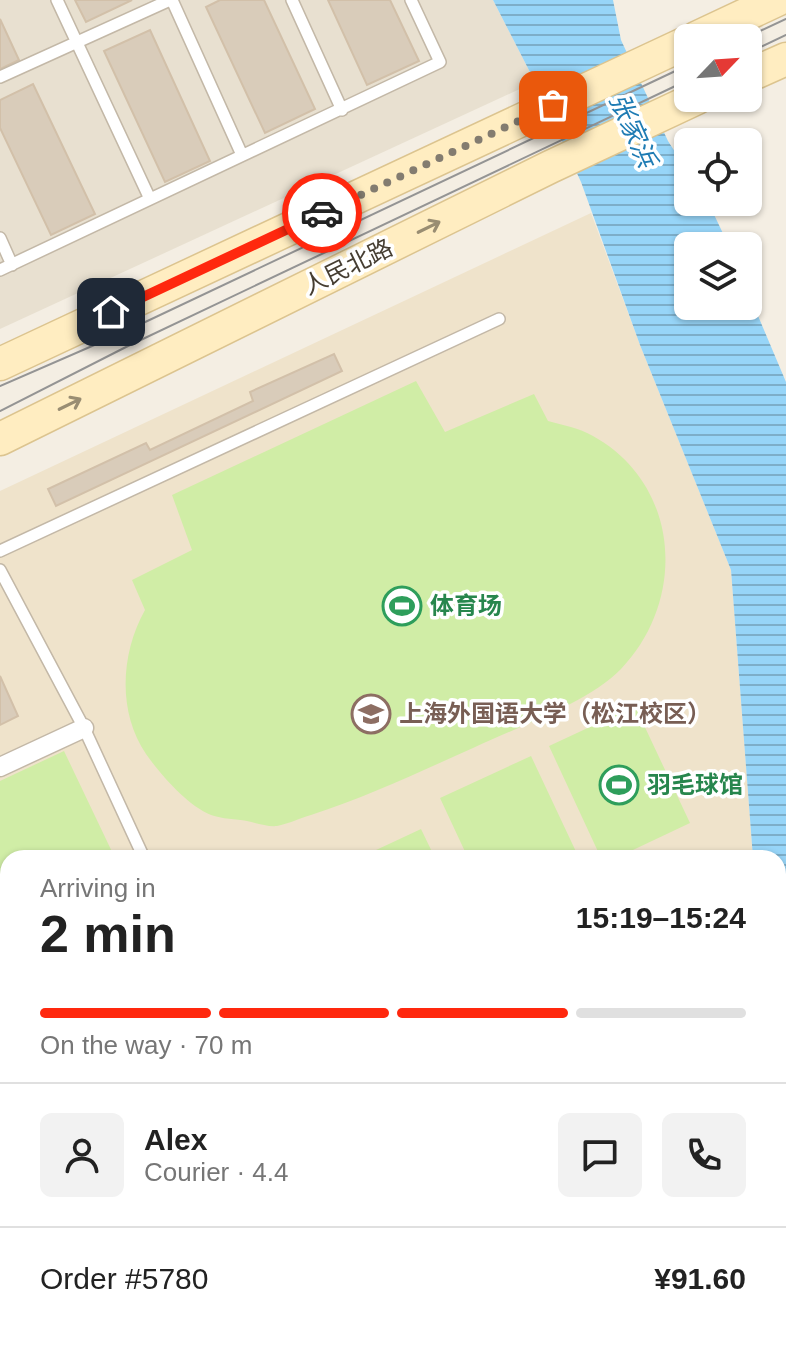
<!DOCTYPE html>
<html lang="en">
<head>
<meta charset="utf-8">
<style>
  body { margin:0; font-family:Helvetica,"Noto Sans SC",sans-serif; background:#f2f2f2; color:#222; height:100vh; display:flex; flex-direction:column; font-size:30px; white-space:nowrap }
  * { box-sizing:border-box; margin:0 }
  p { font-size:26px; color:#767676 }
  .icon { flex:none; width:44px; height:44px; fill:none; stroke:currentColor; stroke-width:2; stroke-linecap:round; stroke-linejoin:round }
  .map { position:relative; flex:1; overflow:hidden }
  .sheet { position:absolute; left:0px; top:850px; width:786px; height:496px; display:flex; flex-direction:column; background:#fff; border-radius:24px 24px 0 0; box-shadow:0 2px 6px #0004 }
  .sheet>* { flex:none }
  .needle { width:52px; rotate:65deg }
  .controls { position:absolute; left:674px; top:24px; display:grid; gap:16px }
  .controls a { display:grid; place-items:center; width:88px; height:88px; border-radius:12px; background:#fff; box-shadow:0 2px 6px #0004; font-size:40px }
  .pin { position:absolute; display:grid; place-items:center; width:68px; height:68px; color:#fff; margin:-34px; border-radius:16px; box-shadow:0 4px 12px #0006 }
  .courier { position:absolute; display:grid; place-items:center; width:80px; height:80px; margin:-40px; border:6px solid #ff280e; border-radius:50%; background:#fff; color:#222; box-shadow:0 2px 10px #0007 }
  .headline em { font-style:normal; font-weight:700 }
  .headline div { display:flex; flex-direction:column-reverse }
  .headline { display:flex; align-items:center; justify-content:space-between; height:136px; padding:0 40px }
  h1 { font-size:52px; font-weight:700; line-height:60px }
  .bar { display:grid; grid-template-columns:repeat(4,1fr); gap:12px 8px; align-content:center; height:96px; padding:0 40px }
  .bar i { height:10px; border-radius:6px; background:#e0e0e0 }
  .bar .active { background:#ff280e }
  .bar p { grid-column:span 4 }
  .line { display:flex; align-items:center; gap:20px; padding:0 40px; border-top:2px solid #e0e0e0 }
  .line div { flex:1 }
  .round { display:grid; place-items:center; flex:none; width:84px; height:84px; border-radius:12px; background:#f2f2f2 }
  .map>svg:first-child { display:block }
</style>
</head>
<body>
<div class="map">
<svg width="786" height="1346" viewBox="0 0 786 1346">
  <defs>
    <pattern id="water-rules" width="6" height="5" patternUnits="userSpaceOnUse" patternTransform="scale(2)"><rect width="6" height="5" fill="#97d5f8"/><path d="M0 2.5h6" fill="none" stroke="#7daec9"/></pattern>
  </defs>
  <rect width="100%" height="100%" fill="#f4eee3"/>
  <path fill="#e8e0d0" d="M 0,0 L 493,0 L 535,82 L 0,329 Z"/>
  <path fill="#efe3cb" d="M 591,213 L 640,345 L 731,570 L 753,858 L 8,858 L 8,1338 L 778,1338 L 778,1171 L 786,1272 L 784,1346 L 0,1346 L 0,491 Z"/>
  <path fill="#d0eda6" d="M 416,381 L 445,432 L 534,394 L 548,421 C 563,425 579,428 593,436 C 681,485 687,600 621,669 C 588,703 517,727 473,748 C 419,772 367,797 311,815 C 300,818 288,824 277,826 C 268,827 256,823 247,821 C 236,819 222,819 211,815 C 188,806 160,774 146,754 C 117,711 121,653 145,610 L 132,580 L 192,550 L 172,495 Z
    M 635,706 L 690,823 L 616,858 L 601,858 L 549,746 Z
    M 64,751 L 115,858 L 8,858 L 8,1050 L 0,1053 L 0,781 Z
    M 531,756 L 579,858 L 468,858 L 440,798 Z
    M 421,829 L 435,858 L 359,858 Z
    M 598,1338 L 726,1338 L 708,1346 L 602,1346 Z"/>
  <path fill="url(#water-rules)" d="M 493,0 L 613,0 L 621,40 L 668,141 L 688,172 L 688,202 L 708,202 L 729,246 L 688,246 L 688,306 L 748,306 L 748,292 L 786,382 L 786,1272 L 778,1171 L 778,858 L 753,858 L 731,570 L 640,345 L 581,182 L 535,82 Z"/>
  <path fill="#d9ccba" stroke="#d2c0a9" stroke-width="2" d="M 75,0 L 132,0 L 86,22 Z
    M 220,0 L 264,0 L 315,109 L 265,133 L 206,7 Z
    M 328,0 L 390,0 L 419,61 L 367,85 Z
    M 0,19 L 19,60 L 0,69 Z
    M 150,30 L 210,161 L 165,182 L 104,51 Z
    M 33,84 L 95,214 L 51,235 L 0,128 L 0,100 Z
    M 334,354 L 342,371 L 56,506 L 48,489 L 146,443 L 150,450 L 253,401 L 250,392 Z
    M 0,676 L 18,716 L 0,725 Z
    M 8,1099 L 8,1292 L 4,1295 L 0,1287 L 0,1103 Z
    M 183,1338 L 238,1338 L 242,1346 L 166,1346 Z
    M 438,1338 L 532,1338 L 536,1346 L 442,1346 Z"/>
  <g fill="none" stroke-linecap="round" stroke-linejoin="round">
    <defs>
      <path id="service" d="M 57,0 L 150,199
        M 172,0 L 242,155
        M 292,0 L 342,110
        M 0,77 L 170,0
        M 0,238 L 12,265
        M 0,270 L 440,62 L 411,0
        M 0,551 L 499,319
        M 0,570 L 84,728 L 144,858
        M 0,1074 L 8,1071
        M 267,1338 L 271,1346
        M 564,1338 L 568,1346
        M 126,1346 L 143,1338"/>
      <path id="pedestrian" d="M 0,767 L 84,728"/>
      <path id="secondary" d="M 696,38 L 777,0
        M 748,76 L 786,59
        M 0,364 L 688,42
        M 0,439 L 550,167 L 697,98"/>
    </defs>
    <use href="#service" stroke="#c3b8a7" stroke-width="14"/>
    <use href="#pedestrian" stroke="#c3b8a7" stroke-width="21"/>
    <use href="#secondary" stroke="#dcc48f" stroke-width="35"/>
    <use href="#service" stroke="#fff" stroke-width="11"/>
    <use href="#pedestrian" stroke="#fff" stroke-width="18"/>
    <use href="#secondary" stroke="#ffedc1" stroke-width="32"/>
    <path stroke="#949494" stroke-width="2" d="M 745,38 L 786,19
      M 748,53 L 786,35
      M 0,386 L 122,333 L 688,65
      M 0,411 L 126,347 L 688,80"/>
  </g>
  <defs><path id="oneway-shaft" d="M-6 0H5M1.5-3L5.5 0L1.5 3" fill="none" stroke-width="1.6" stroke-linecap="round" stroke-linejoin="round" transform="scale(2)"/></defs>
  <g stroke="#998d72">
    <use href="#oneway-shaft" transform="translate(429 227) rotate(-26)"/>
    <use href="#oneway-shaft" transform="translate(70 404) rotate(-26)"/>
  </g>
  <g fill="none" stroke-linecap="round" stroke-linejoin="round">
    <path stroke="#837c70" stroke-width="8" stroke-dasharray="0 14.4" d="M 322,213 L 553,105"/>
    <path stroke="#ff280e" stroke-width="10" d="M 111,312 L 322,213"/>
  </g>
  <defs>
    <symbol id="stadium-ring" viewBox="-11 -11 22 22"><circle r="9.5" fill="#fff" stroke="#2e9e5b" stroke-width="1.5"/><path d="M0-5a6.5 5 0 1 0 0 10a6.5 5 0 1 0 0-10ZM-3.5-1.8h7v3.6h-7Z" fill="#2e9e5b"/></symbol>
    <symbol id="university-ring" viewBox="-11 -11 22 22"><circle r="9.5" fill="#fff" stroke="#8d6e63" stroke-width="1.5"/><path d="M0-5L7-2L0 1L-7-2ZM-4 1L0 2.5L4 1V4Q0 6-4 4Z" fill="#8d6e63"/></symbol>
  </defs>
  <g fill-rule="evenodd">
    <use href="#stadium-ring" x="380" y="584" width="44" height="44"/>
    <use href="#university-ring" x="349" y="692" width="44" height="44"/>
    <use href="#stadium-ring" x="597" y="763" width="44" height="44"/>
  </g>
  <g text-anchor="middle" stroke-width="7" stroke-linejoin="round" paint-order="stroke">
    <g font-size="24" fill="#463e32" stroke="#fff">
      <text transform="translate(348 267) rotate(-26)" y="8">人民北路</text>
    </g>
    <g font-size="24" font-weight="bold" fill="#27864d" stroke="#fff" text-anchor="start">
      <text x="430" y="614">体育场</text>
      <text x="647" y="793">羽毛球馆</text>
    </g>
    <g font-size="24" font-weight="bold" fill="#785e54" stroke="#fff" text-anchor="start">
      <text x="399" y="722">上海外国语大学（松江校区）</text>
    </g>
    <g font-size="26" font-style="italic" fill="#1f7cb4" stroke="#fff">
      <text transform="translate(633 130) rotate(66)" y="9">张家浜</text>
    </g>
  </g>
</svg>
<div class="controls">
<a><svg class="needle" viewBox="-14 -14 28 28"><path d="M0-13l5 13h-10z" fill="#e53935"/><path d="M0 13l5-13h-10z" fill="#767676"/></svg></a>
<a><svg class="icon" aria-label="locate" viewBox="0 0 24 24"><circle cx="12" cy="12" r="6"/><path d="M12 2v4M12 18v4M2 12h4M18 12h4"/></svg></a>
<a><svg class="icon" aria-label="layers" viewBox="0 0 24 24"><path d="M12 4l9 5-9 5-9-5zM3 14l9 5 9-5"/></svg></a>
</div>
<div class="pin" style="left:553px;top:105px;background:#ea580c"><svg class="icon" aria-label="bag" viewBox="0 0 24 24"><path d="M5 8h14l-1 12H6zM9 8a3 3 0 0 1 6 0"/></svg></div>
<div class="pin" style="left:111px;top:312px;background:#1f2937"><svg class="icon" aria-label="home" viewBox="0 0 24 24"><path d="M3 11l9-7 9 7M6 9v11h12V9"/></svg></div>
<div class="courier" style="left:322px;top:213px"><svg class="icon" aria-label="car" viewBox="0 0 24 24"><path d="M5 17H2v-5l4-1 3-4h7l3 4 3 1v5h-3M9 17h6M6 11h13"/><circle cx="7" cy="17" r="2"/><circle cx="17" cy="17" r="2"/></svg></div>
<section class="sheet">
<div class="headline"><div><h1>2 min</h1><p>Arriving in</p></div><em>15:19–15:24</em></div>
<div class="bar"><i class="active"></i><i class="active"></i><i class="active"></i><i></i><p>On the way · 70 m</p></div>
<div class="line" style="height:144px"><a class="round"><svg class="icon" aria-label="person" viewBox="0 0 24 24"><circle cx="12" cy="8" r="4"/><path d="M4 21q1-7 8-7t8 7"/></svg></a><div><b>Alex</b><p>Courier · 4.4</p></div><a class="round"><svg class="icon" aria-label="chat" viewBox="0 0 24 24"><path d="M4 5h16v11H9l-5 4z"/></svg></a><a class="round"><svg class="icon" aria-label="phone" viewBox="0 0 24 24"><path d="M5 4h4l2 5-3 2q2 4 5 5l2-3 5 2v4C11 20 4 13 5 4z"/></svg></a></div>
<div class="line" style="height:104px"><div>Order #5780</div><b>¥91.60</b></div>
</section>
</div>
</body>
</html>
